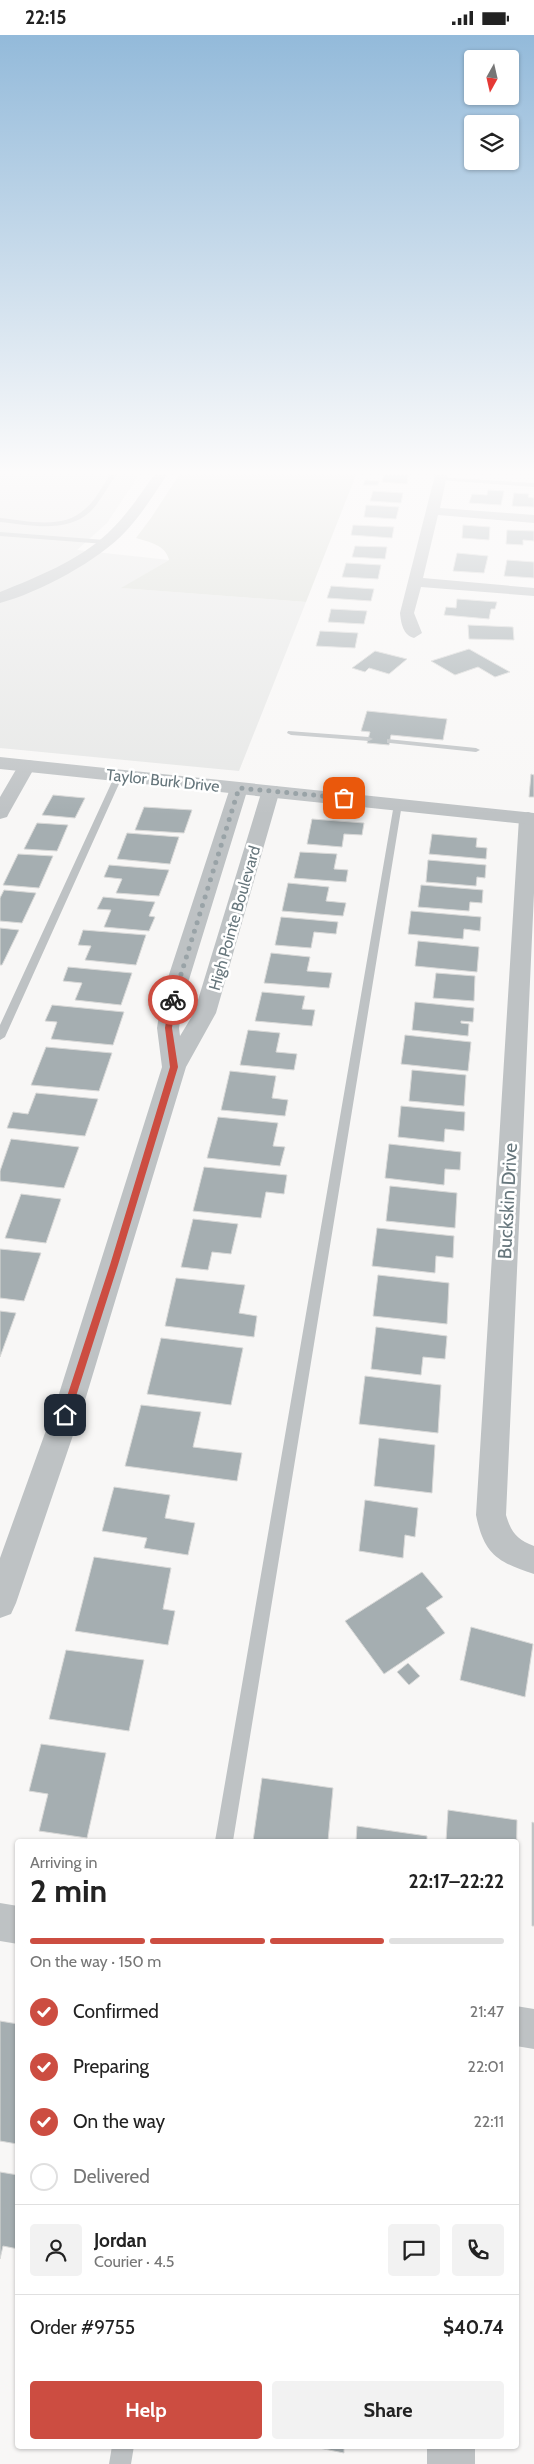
<!DOCTYPE html>
<html lang="en">
<head>
<meta charset="utf-8">
<style>
  body { margin:0; font-family:Cabin,sans-serif; background:#f2f2f2; color:#222; height:100vh; display:flex; flex-direction:column; font-size:19px; white-space:nowrap }
  * { box-sizing:border-box; margin:0 }
  p { font-size:16px; color:#767676 }
  .icon { flex:none; width:28px; height:28px; fill:none; stroke:currentColor; stroke-width:2; stroke-linecap:round; stroke-linejoin:round }
  .map { position:relative; flex:1; overflow:hidden }
  .details { position:absolute; left:15px; top:1804px; width:504px; height:610px; display:flex; flex-direction:column; background:#fff; border-radius:5px; box-shadow:0 1px 4px #0004 }
  .details>* { flex:none }
  .needle { width:32px; rotate:188deg }
  .tools { position:absolute; left:464px; top:15px; display:grid; gap:10px }
  .tools a { display:grid; place-items:center; width:55px; height:55px; border-radius:5px; background:#fff; box-shadow:0 1px 4px #0004; font-size:25px }
  .pin { position:absolute; display:grid; place-items:center; width:42px; height:42px; color:#fff; margin:-21px; border-radius:10px; box-shadow:0 2px 8px #0006 }
  .courier { position:absolute; display:grid; place-items:center; width:50px; height:50px; margin:-25px; border:4px solid #cc4d41; border-radius:50%; background:#fff; color:#222; box-shadow:0 1px 6px #0007 }
  .headline em { font-style:normal; font-weight:700 }
  .headline div { display:flex; flex-direction:column-reverse }
  .headline { display:flex; align-items:center; justify-content:space-between; height:85px; padding:0 15px }
  h1 { font-size:32px; font-weight:700; line-height:38px }
  .bar { display:grid; grid-template-columns:repeat(4,1fr); gap:8px 5px; align-content:center; height:60px; padding:0 15px }
  .bar i { height:6px; border-radius:4px; background:#e0e0e0 }
  .bar .selected { background:#cc4d41 }
  .bar p { grid-column:span 4 }
  .line { display:flex; align-items:center; gap:12px; padding:0 15px; border-top:1px solid #e0e0e0 }
  .line div { flex:1 }
  .round { display:grid; place-items:center; flex:none; width:52px; height:52px; border-radius:5px; background:#f2f2f2 }
  ol { padding:0 15px; list-style:none }
  li { display:flex; align-items:center; gap:15px; height:55px }
  li p { margin-inline-start:auto }
  li .icon { padding:5px; border-radius:50%; background:#cc4d41; color:#fff; stroke-width:4 }
  li:last-child { color:#767676 }
  li i { width:28px; height:28px; border:2px solid #e0e0e0; border-radius:50% }
  .cta { display:flex; gap:10px; margin-top:auto; padding:10px 15px }
  .cta a { flex:1; height:58px; border-radius:5px; background:#cc4d41; color:#fff; font-size:20px; font-weight:700; line-height:58px; text-align:center }
  .cta a+a { background:#f2f2f2; color:#222 }
  .status { display:flex; justify-content:space-between; align-items:center; height:35px; padding:0 25px; background:#fff; direction:ltr }
  .status svg { height:14px; fill:currentColor }
  .map>svg:first-child { display:block }
</style>
</head>
<body>
<div class="status"><b>22:15</b><svg viewBox="0 0 49 12"><path d="M0 12V9h3v3zM5 12V6h3v6zM10 12V3h3v9zM15 12V0h3v12zM26 1h20v11H26zM47 4h2v5h-2z"/></svg></div>
<div class="map">
<svg width="534" height="2429" viewBox="0 0 534 2429">
  <rect width="100%" height="100%" fill="#f8f7f6"/>
  <path fill="#e6e7e6" d="M 0,440 L 139,440 L 107,488 L 77,515 L 169,525 L 122,553 L 306,567 L 239,736 L 0,713 Z"/>
  <path fill="#d9dcd5" d="M 179,440 L 356,440 L 306,567 L 121,553 L 169,525 C 166,510 149,507 136,503 L 151,483 Z"/>
  <path fill="#a5aeb1" stroke="#d9d9d8" d="M 384,440 L 408,440 L 407,449 L 382,447 Z
    M 365,445 L 379,446 L 378,450 L 363,450 Z
    M 488,455 L 504,456 L 501,470 L 469,468 L 472,459 L 487,460 Z
    M 373,456 L 403,458 L 401,468 L 370,466 Z
    M 514,458 L 529,459 L 528,462 L 534,463 L 534,472 L 512,471 Z
    M 366,470 L 399,472 L 396,484 L 364,482 Z
    M 353,490 L 394,492 L 392,503 L 351,500 Z
    M 463,490 L 490,492 L 489,505 L 462,503 Z
    M 507,495 L 534,496 L 534,506 L 523,505 L 523,510 L 506,509 Z
    M 355,511 L 387,512 L 385,524 L 352,522 Z
    M 457,518 L 488,521 L 484,538 L 453,536 Z
    M 507,525 L 534,527 L 534,543 L 504,541 Z
    M 346,528 L 381,530 L 378,544 L 342,542 Z
    M 331,551 L 374,554 L 371,566 L 327,563 Z
    M 457,564 L 497,567 L 495,574 L 491,574 L 489,584 L 444,580 L 446,572 L 456,573 Z
    M 331,574 L 367,576 L 364,589 L 328,587 Z
    M 468,590 L 513,592 L 514,605 L 469,604 Z
    M 320,596 L 358,598 L 355,613 L 316,611 Z
    M 469,614 L 510,637 L 495,642 L 478,632 L 455,640 L 431,626 Z
    M 375,616 L 407,624 L 389,639 L 369,633 L 365,637 L 352,633 Z
    M 367,676 L 447,684 L 443,705 L 391,700 L 389,710 L 367,708 L 370,697 L 361,696 Z
    M 531,739 L 534,740 L 534,762 L 529,762 Z
    M 53,760 L 85,763 L 75,783 L 42,780 Z
    M 144,772 L 192,775 L 184,798 L 135,795 Z
    M 312,784 L 364,788 L 362,800 L 344,799 L 342,812 L 307,809 Z
    M 37,788 L 68,790 L 57,816 L 24,814 Z
    M 127,798 L 179,802 L 170,829 L 117,824 Z
    M 432,799 L 477,803 L 476,812 L 487,813 L 486,824 L 429,819 Z
    M 300,817 L 337,819 L 334,834 L 348,835 L 346,847 L 294,843 Z
    M 18,819 L 53,821 L 39,853 L 3,850 Z
    M 428,825 L 486,830 L 485,843 L 477,842 L 476,851 L 426,847 Z
    M 109,830 L 169,835 L 159,861 L 116,858 L 122,844 L 104,842 Z
    M 288,848 L 329,852 L 326,866 L 346,868 L 343,881 L 282,876 Z
    M 421,850 L 483,855 L 482,868 L 470,867 L 469,876 L 418,872 Z
    M 4,855 L 36,858 L 22,888 L 0,886 L 0,863 Z
    M 103,862 L 155,867 L 149,881 L 155,882 L 149,896 L 104,892 L 111,875 L 97,874 Z
    M 411,876 L 481,882 L 480,896 L 464,894 L 463,904 L 408,899 Z
    M 281,882 L 338,887 L 336,899 L 314,897 L 311,913 L 275,910 Z
    M 0,893 L 19,895 L 2,930 L 0,930 Z
    M 83,895 L 146,900 L 136,930 L 85,925 L 91,911 L 78,910 Z
    M 418,906 L 479,912 L 477,937 L 415,931 Z
    M 271,918 L 310,922 L 307,936 L 332,938 L 329,953 L 264,948 Z
    M 68,932 L 132,938 L 121,970 L 75,965 L 82,948 L 63,946 Z
    M 436,938 L 475,941 L 474,966 L 433,963 Z
    M 262,957 L 305,961 L 302,974 L 315,975 L 312,991 L 255,986 Z
    M 415,967 L 474,973 L 473,987 L 461,986 L 461,988 L 469,989 L 468,1001 L 412,995 Z
    M 52,970 L 124,977 L 113,1010 L 51,1004 L 57,987 L 45,986 Z
    M 248,995 L 280,998 L 276,1017 L 297,1019 L 294,1035 L 240,1030 Z
    M 405,1000 L 471,1007 L 468,1036 L 401,1029 Z
    M 46,1012 L 112,1018 L 99,1056 L 31,1050 Z
    M 412,1035 L 466,1040 L 464,1071 L 409,1066 Z
    M 230,1036 L 276,1041 L 272,1063 L 288,1065 L 285,1081 L 221,1075 Z
    M 36,1058 L 98,1064 L 85,1101 L 7,1093 L 13,1077 L 28,1079 Z
    M 401,1071 L 465,1077 L 464,1096 L 445,1094 L 444,1107 L 398,1102 Z
    M 218,1082 L 278,1088 L 273,1111 L 285,1112 L 280,1131 L 207,1123 Z
    M 11,1104 L 79,1112 L 64,1153 L 0,1146 L 0,1136 Z
    M 389,1109 L 461,1117 L 460,1135 L 445,1134 L 444,1150 L 385,1143 Z
    M 204,1132 L 287,1140 L 284,1159 L 266,1157 L 261,1183 L 193,1176 Z
    M 390,1151 L 457,1158 L 455,1193 L 386,1186 Z
    M 21,1159 L 61,1164 L 46,1208 L 5,1203 Z
    M 193,1184 L 238,1189 L 231,1219 L 212,1217 L 208,1235 L 181,1232 Z
    M 377,1193 L 454,1201 L 453,1223 L 436,1221 L 435,1238 L 372,1231 Z
    M 0,1214 L 41,1218 L 24,1266 L 0,1263 Z
    M 378,1240 L 449,1248 L 447,1289 L 373,1281 Z
    M 176,1243 L 245,1250 L 239,1278 L 257,1281 L 254,1302 L 165,1291 Z
    M 0,1276 L 16,1278 L 0,1322 Z
    M 376,1292 L 447,1301 L 445,1324 L 423,1322 L 421,1340 L 371,1334 Z
    M 161,1303 L 243,1313 L 231,1370 L 147,1359 Z
    M 365,1341 L 441,1350 L 438,1398 L 359,1389 Z
    M 141,1370 L 201,1377 L 193,1412 L 242,1418 L 237,1446 L 125,1431 Z
    M 379,1403 L 435,1410 L 432,1458 L 374,1451 Z
    M 114,1452 L 170,1460 L 165,1483 L 195,1488 L 188,1520 L 144,1513 L 147,1503 L 102,1496 Z
    M 365,1465 L 418,1473 L 415,1502 L 405,1500 L 403,1523 L 359,1516 Z
    M 94,1522 L 171,1533 L 163,1574 L 175,1576 L 168,1610 L 75,1596 Z
    M 422,1537 L 443,1562 L 426,1573 L 445,1598 L 384,1639 L 345,1586 Z
    M 471,1592 L 533,1609 L 525,1662 L 460,1645 Z
    M 66,1615 L 144,1625 L 129,1696 L 49,1684 Z
    M 408,1628 L 420,1641 L 409,1650 L 397,1637 Z
    M 41,1709 L 106,1718 L 87,1803 L 39,1796 L 48,1759 L 29,1756 Z
    M 262,1743 L 333,1753 L 328,1806 L 253,1806 Z
    M 448,1775 L 517,1785 L 516,1851 L 516,1806 L 446,1806 Z
    M 532,1787 L 534,1788 L 534,1891 L 532,1891 Z
    M 357,1791 L 427,1801 L 427,1806 L 356,1806 Z
    M 0,1986 L 18,1989 L 17,2109 L 0,2106 Z
    M 0,2137 L 18,2140 L 18,2214 L 3,2211 L 0,2224 Z
    M 309,2411 L 344,2411 L 344,2418 Z"/>
  <g fill="none" stroke-linecap="round" stroke-linejoin="round">
    <path fill="#bec2c4" fill-rule="evenodd" d="M 110,440 L 116,440 C 108,452 101,465 91,476 C 67,499 30,490 0,487 L 0,483 C 28,486 63,495 85,474 C 96,465 102,451 110,440 Z
      M 438,442 L 534,448 L 534,452 L 440,445 Z
      M 0,497 L 105,505 L 108,507 L 105,509 L 0,501 Z
      M 288,696 L 369,702 L 373,704 L 369,706 L 291,700 L 287,698 Z
      M 387,704 L 476,713 L 480,715 L 476,717 L 390,708 L 387,708 Z
      M 116,738 L 123,740 L 5,1002 L 0,1005 L 0,990 Z
      M 398,766 L 402,769 L 233,1806 L 215,1806 L 394,769 Z
      M 112,2411 L 134,2411 L 131,2429 L 109,2429 Z"/>
    <path fill="#bec2c4" fill-rule="evenodd" d="M 435,440 L 447,440 L 440,473 L 534,480 L 534,488 L 438,480 L 423,543 L 534,553 L 534,561 L 421,552 L 414,578 L 422,598 L 414,603 C 403,600 401,588 400,578 Z
      M 27,725 L 33,726 L 36,730 L 9,778 L 7,782 L 0,784 L 0,762 L 21,726 Z
      M 239,748 L 245,749 L 248,753 L 184,961 L 179,993 L 180,1001 L 194,978 L 262,755 L 265,751 L 277,751 L 280,755 L 216,978 L 186,1032 L 86,1362 L 16,1568 L 11,1579 L 0,1583 L 0,1523 L 58,1362 L 162,1032 L 157,993 L 162,961 L 230,753 L 233,749 Z
      M 528,777 L 534,779 L 534,858 L 506,1480 C 511,1497 517,1505 534,1511 L 534,1539 C 497,1527 484,1519 476,1480 L 519,783 L 521,779 Z
      M 0,1868 L 18,1871 L 18,1909 L 0,1906 Z
      M 516,1971 L 534,1974 L 534,2014 L 516,2011 Z
      M 427,2411 L 475,2411 L 475,2429 L 427,2429 Z"/>
    <path fill="#bec2c4" fill-rule="evenodd" d="M 154,440 L 167,440 C 154,459 142,479 126,496 C 100,525 38,558 0,568 L 0,557 C 37,542 78,526 108,498 C 126,481 140,460 154,440 Z
      M 0,722 L 534,778 L 534,790 L 0,734 Z"/>
  </g>
  <linearGradient id="sky" x2="0" y2="1"><stop stop-color="#93bada"/><stop offset="0.56" stop-color="#fcfbfb"/><stop offset="1" stop-color="#fcfbfb" stop-opacity="0"/></linearGradient>
  <rect width="534" height="780" fill="url(#sky)"/>
  <path fill="#cc4d41" d="M 173,963 L 176,965 L 172,993 L 178,1032 L 118,1230 L 70,1380 L 65,1384 L 61,1380 L 110,1230 L 170,1032 L 165,993 L 169,965 Z"/>
  <g fill="none" stroke-linecap="round" stroke-linejoin="round">
    <path stroke="#99a3a7" stroke-width="5" stroke-dasharray="0 9" d="M 173,965 L 239,753 L 344,763"/>
  </g>
  <g text-anchor="middle" stroke-width="5" stroke-linejoin="round" paint-order="stroke">
    <g font-size="16" fill="#66767c" stroke="#fff">
      <text transform="translate(163 745) rotate(6)" y="6">Taylor Burk Drive</text>
      <text transform="translate(234 883) rotate(-74)" y="6">High Pointe Boulevard</text>
    </g>
    <g font-size="19" fill="#66767c" stroke="#fff">
      <text transform="translate(507 1166) rotate(-87)" y="7">Buckskin Drive</text>
    </g>
  </g>
</svg>
<div class="tools">
<a><svg class="needle" viewBox="-14 -14 28 28"><path d="M0-13l5 13h-10z" fill="#e53935"/><path d="M0 13l5-13h-10z" fill="#767676"/></svg></a>
<a><svg class="icon" aria-label="layers" viewBox="0 0 24 24"><path d="M12 4l9 5-9 5-9-5zM3 14l9 5 9-5"/></svg></a>
</div>
<div class="pin" style="left:344px;top:763px;background:#ea580c"><svg class="icon" aria-label="bag" viewBox="0 0 24 24"><path d="M5 8h14l-1 12H6zM9 8a3 3 0 0 1 6 0"/></svg></div>
<div class="pin" style="left:65px;top:1380px;background:#1f2937"><svg class="icon" aria-label="home" viewBox="0 0 24 24"><path d="M3 11l9-7 9 7M6 9v11h12V9"/></svg></div>
<div class="courier" style="left:173px;top:965px"><svg class="icon" aria-label="bike" viewBox="0 0 24 24"><circle cx="6" cy="16" r="4"/><circle cx="18" cy="16" r="4"/><path d="M6 16l4-8h5l3 8M10 8l3 8H6M13 5h3"/></svg></div>
<section class="details">
<div class="headline"><div><h1>2 min</h1><p>Arriving in</p></div><em>22:17–22:22</em></div>
<div class="bar"><i class="selected"></i><i class="selected"></i><i class="selected"></i><i></i><p>On the way · 150 m</p></div>
<ol>
<li><svg class="icon" aria-label="check" viewBox="0 0 24 24"><path d="M5 12l5 5 9-10"/></svg>Confirmed<p>21:47</p></li>
<li><svg class="icon" aria-label="check" viewBox="0 0 24 24"><path d="M5 12l5 5 9-10"/></svg>Preparing<p>22:01</p></li>
<li><svg class="icon" aria-label="check" viewBox="0 0 24 24"><path d="M5 12l5 5 9-10"/></svg>On the way<p>22:11</p></li>
<li><i></i>Delivered</li>
</ol>
<div class="line" style="height:90px"><a class="round"><svg class="icon" aria-label="person" viewBox="0 0 24 24"><circle cx="12" cy="8" r="4"/><path d="M4 21q1-7 8-7t8 7"/></svg></a><div><b>Jordan</b><p>Courier · 4.5</p></div><a class="round"><svg class="icon" aria-label="chat" viewBox="0 0 24 24"><path d="M4 5h16v11H9l-5 4z"/></svg></a><a class="round"><svg class="icon" aria-label="phone" viewBox="0 0 24 24"><path d="M5 4h4l2 5-3 2q2 4 5 5l2-3 5 2v4C11 20 4 13 5 4z"/></svg></a></div>
<div class="line" style="height:65px"><div>Order #9755</div><b>$40.74</b></div>
<div class="cta"><a>Help</a><a>Share</a></div>
</section>
</div>
</body>
</html>
